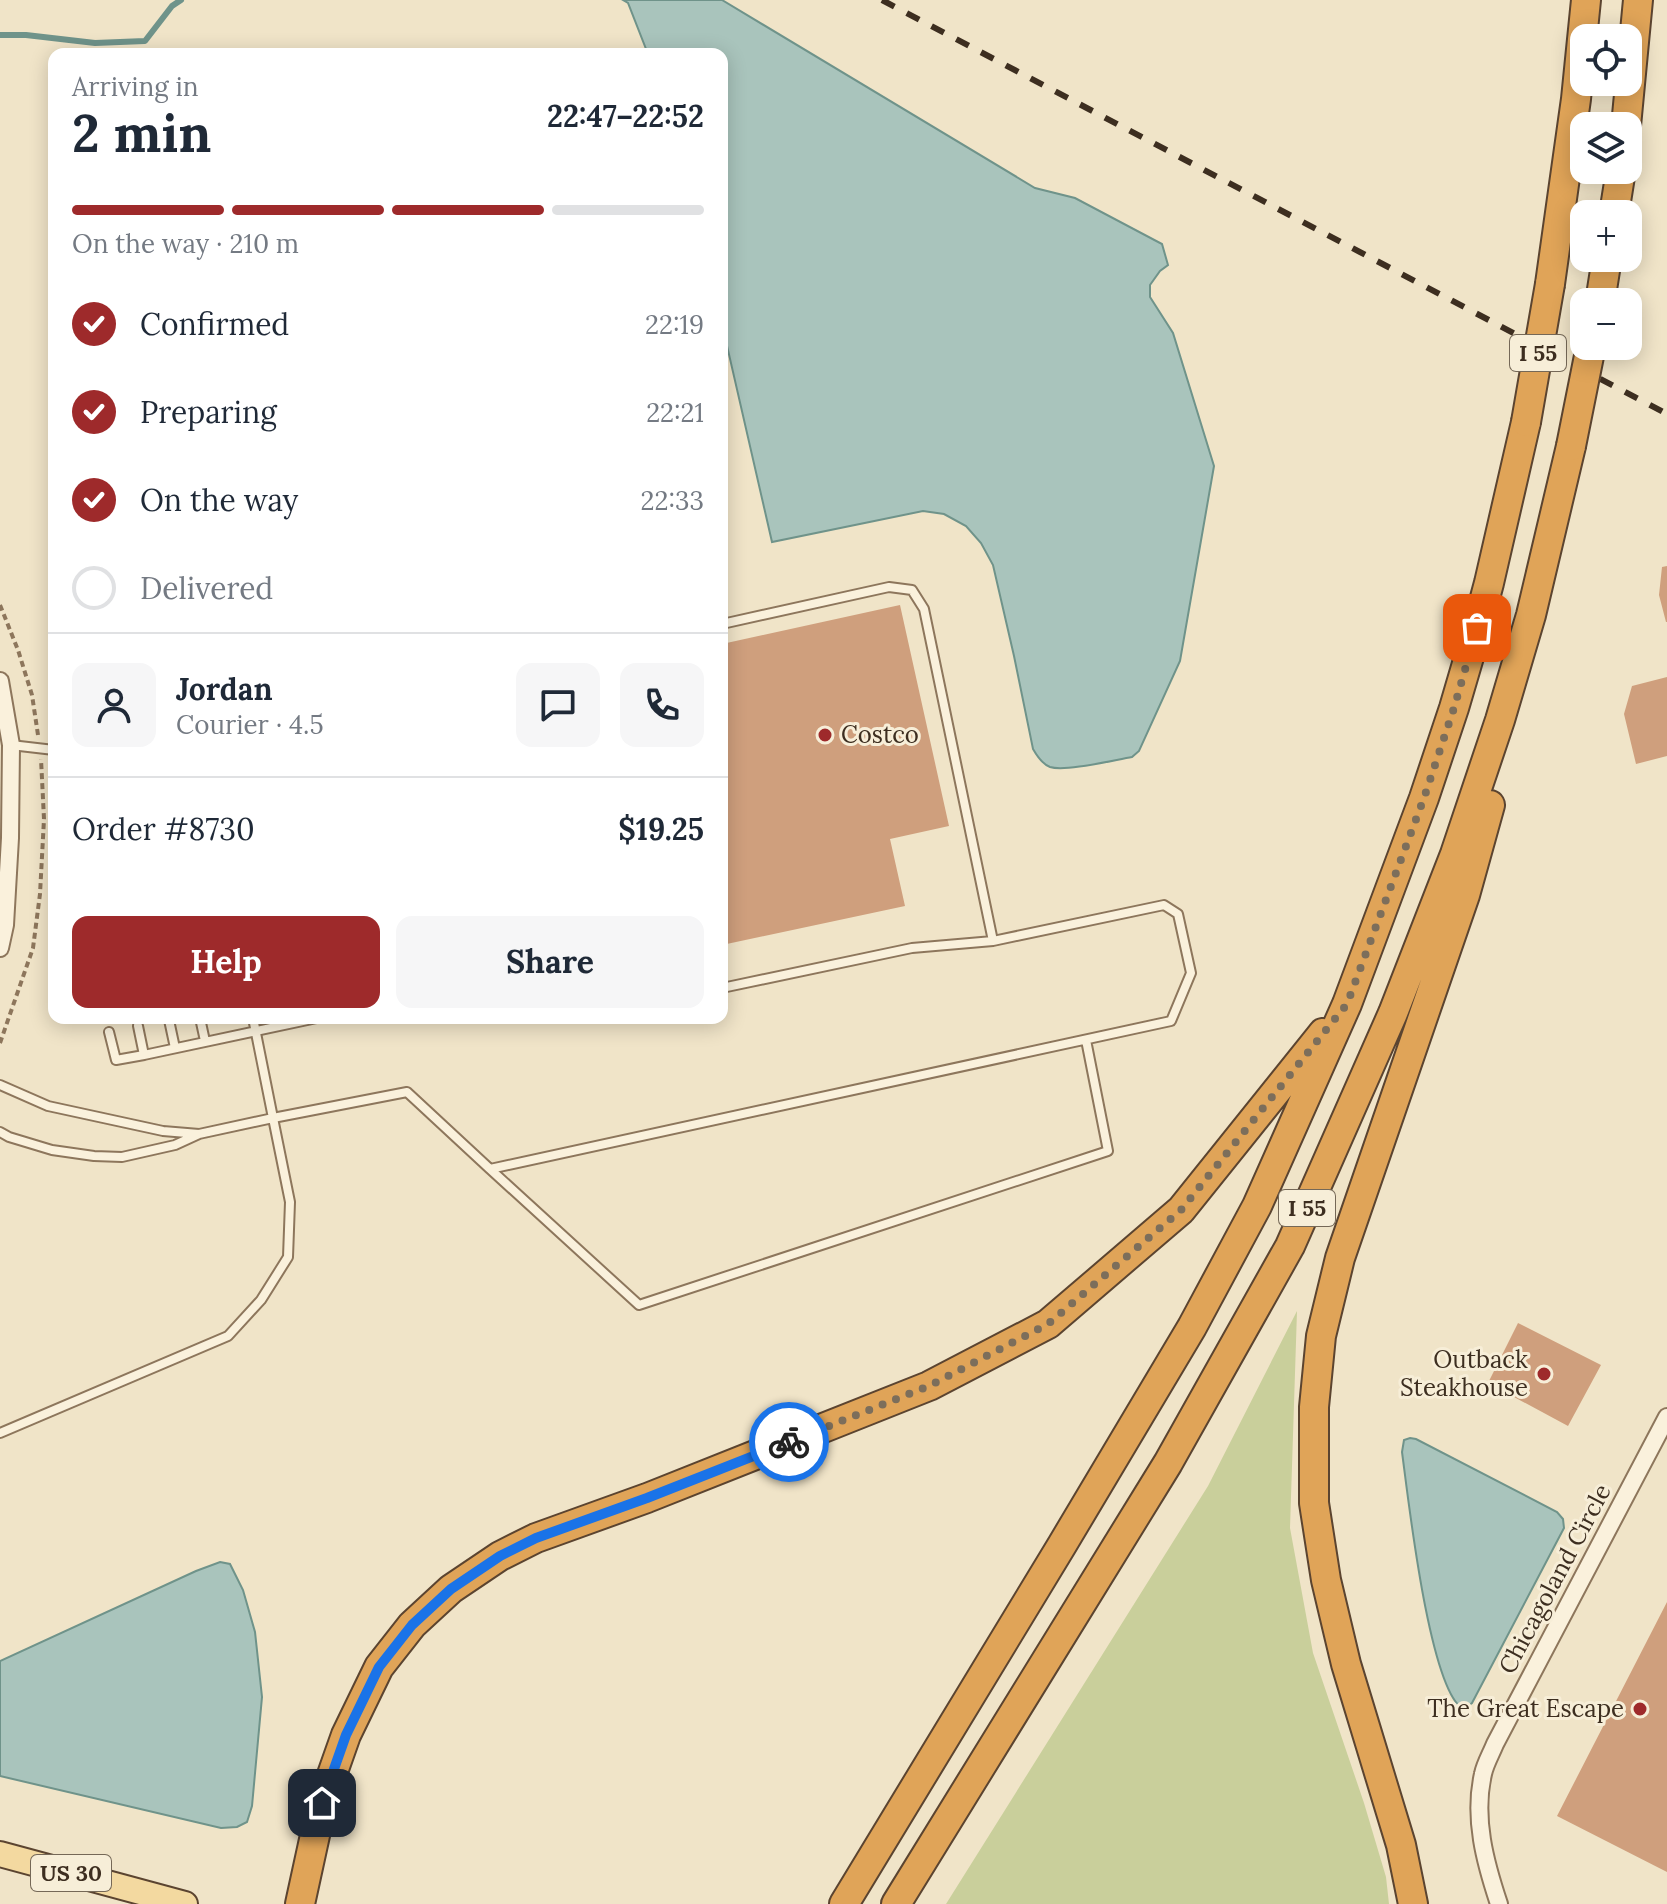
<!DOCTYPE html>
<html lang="en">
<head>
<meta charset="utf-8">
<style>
  body { margin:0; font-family:Lora,serif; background:#f6f6f7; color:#1f2937; height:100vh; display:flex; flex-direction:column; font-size:30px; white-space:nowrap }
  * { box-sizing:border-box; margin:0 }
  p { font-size:26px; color:#747a83 }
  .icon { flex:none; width:44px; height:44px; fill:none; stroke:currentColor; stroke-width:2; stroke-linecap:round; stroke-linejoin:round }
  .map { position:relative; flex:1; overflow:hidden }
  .side { position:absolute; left:48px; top:48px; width:680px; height:976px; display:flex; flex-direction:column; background:#fff; border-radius:16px; box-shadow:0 4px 20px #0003 }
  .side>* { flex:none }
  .controls { position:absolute; left:1570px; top:24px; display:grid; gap:16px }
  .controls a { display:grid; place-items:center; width:72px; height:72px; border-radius:16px; background:#fff; box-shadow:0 4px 20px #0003; font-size:40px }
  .pin { position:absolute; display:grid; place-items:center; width:68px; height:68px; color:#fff; margin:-34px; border-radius:16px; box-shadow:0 4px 12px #0006 }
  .courier { position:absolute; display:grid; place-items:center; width:80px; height:80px; margin:-40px; border:6px solid #1a73e8; border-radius:50%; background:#fff; color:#222; box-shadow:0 2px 10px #0007 }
  .overview em { font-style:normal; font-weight:700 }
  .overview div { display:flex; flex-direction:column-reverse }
  .overview { display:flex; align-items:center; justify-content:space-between; height:136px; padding:0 24px }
  h1 { font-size:52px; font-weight:700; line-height:60px }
  .bar { display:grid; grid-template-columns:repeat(4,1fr); gap:12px 8px; align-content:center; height:96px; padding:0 24px }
  .bar i { height:10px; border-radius:6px; background:#e0e1e3 }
  .bar .active { background:#9e2a2b }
  .bar p { grid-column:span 4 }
  .line { display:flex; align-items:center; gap:20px; padding:0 24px; border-top:2px solid #e0e1e3 }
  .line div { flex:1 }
  .round { display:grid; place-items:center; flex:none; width:84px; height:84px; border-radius:16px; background:#f6f6f7 }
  ol { padding:0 24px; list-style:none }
  li { display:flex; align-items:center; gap:24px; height:88px }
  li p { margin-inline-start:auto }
  li .icon { padding:8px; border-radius:50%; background:#9e2a2b; color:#fff; stroke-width:4 }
  li:last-child { color:#747a83 }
  li i { width:44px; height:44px; border:4px solid #e0e1e3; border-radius:50% }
  .button { display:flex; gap:16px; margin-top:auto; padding:16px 24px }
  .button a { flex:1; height:92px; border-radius:16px; background:#9e2a2b; color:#fff; font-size:32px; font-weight:700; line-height:92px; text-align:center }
  .button a+a { background:#f6f6f7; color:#1f2937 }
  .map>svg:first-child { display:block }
</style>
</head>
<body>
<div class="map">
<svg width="1667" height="1904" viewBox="0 0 1667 1904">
  <rect width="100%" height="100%" fill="#f0e4c8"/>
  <path fill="#c9cf9b" d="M 1297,1311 L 1290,1528 L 1313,1653 L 1364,1803 L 1386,1877 L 1389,1904 L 946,1904 L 1208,1486 Z"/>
  <path fill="#a9c4bc" stroke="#6f938a" stroke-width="2" d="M 623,0 L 722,0 L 1035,188 L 1075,198 L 1162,244 L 1168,265 L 1160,271 L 1150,285 L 1150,297 L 1173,333 L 1214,466 L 1180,661 L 1139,751 L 1132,757 C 1114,760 1065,772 1050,767 C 1042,764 1037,756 1033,749 L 1014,656 L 993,565 L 981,543 L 966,526 L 944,514 L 923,511 L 772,542 L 722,324 L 722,54 L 648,54 L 628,3 Z
    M 1410,1438 L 1416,1439 L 1557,1512 L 1563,1519 L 1564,1528 L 1472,1703 L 1463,1709 C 1429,1689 1408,1496 1402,1452 L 1404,1440 Z
    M 220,1562 L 230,1564 L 243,1590 L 255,1632 L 262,1697 L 252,1806 L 247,1822 L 237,1827 L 221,1828 L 0,1776 L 0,1661 L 196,1571 Z"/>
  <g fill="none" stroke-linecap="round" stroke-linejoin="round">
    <path stroke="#6f938a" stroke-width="6" d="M 0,35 L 26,35 L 95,43 L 145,41 L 172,6 L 181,0"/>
  </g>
  <path fill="#cf9f7d" d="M 1667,566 L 1667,622 L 1666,622 L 1659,595 L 1662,567 Z
    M 900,605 L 949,826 L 890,839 L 905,906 L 722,945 L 722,644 Z
    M 1667,677 L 1667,756 L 1636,764 L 1624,714 L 1632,686 Z
    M 1518,1323 L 1601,1365 L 1568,1426 L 1488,1383 Z
    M 1667,1602 L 1667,1872 L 1557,1816 Z"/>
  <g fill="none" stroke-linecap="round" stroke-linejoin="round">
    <defs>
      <path id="service" d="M 11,745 L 54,750
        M 722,988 L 912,948 L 993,941
        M 200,1018 L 205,1041
        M 169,1020 L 175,1048
        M 138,1026 L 144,1055 L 317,1018
        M 109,1032 L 116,1060 L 144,1055
        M 0,1085 L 48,1106 L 163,1131 L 199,1134
        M 0,1132 L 9,1137 L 52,1150 L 94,1156 L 122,1157 L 175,1145 L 199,1134 L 273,1118 L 253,1018
        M 490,1169 L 639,1305 L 1108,1151 L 1086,1040
        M 0,1433 L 228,1336 L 261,1300 L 288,1257 L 290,1202 L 273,1118 L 407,1092 L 490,1169 L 1171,1021 L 1191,973 L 1178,914 L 1164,905 L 993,941 L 924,609 L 912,590 L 889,587 L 722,624"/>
      <path id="minor" d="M 0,681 L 11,745 L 10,838 L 5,925 L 0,948
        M 1499,1904 C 1485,1862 1473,1818 1483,1774 C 1485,1764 1491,1754 1495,1744 L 1667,1417"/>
      <path id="primary" d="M 0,1854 L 185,1904"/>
      <path id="motorway" d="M 1626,126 L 1638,0
        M 1614,214 L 1621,170
        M 1550,284 L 1576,99 L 1586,0
        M 1600,302 L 1607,258
        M 300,1904 L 322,1803 L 346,1735 L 379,1667 L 412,1625 L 451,1589 L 500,1556 L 536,1538 L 647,1498 L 929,1386 L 1048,1324 L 1181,1210 L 1323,1033
        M 844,1904 L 1062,1545 L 1192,1327 L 1257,1206 L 1347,1004 L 1424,798 L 1454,708 L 1471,650 L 1489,583 L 1526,422
        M 896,1904 L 1168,1463 L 1290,1246 L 1393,1013 L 1455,854 L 1500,720 L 1531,615 L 1571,446
        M 1413,1904 L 1401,1845 L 1346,1664 L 1326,1580 L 1314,1503 L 1314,1407 L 1321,1336 L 1340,1258 L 1465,895 L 1490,805"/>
    </defs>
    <use href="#service" stroke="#8d765c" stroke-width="12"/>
    <use href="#minor" stroke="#8d765c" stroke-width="20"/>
    <use href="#primary" stroke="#5b4430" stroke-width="28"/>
    <use href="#motorway" stroke="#5b4430" stroke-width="32"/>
    <path stroke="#8d765c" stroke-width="4" stroke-dasharray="6 4" stroke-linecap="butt" d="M 0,605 L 18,650 L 32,695 L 38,735
      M 0,1043 L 33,948 L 40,894 L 44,819 L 41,759"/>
    <use href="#service" stroke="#faf1dc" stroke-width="8"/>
    <use href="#minor" stroke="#faf1dc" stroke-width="16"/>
    <use href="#primary" stroke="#f3d9a0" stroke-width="24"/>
    <use href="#motorway" stroke="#e0a458" stroke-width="28"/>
    <path stroke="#3d2e20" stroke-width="6" stroke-dasharray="14 14" stroke-linecap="butt" d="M 882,0 L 1667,414"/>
    <defs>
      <path id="motorway-bridge" d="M 1526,422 L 1550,284
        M 1571,446 L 1591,346"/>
    </defs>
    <use href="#motorway-bridge" stroke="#5b4430" stroke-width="32" stroke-linecap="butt"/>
    <use href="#motorway-bridge" stroke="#e0a458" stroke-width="28"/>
  </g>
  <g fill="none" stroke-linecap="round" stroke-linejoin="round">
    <path stroke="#7c6e5b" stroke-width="8" stroke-dasharray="0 14.4" d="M 789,1442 L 929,1386 L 1048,1324 L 1181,1210 L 1347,1004 L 1424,798 L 1454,708 L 1477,628"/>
    <path stroke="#1a73e8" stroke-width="10" d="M 322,1803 L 346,1735 L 379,1667 L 412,1625 L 451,1589 L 500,1556 L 536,1538 L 647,1498 L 789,1442"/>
  </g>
  <g fill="#9e2a2b" stroke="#f7eed8" stroke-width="3">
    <circle cx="825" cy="735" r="8"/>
    <circle cx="1544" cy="1374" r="8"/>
    <circle cx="1640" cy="1709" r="8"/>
  </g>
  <g text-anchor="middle" stroke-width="6" stroke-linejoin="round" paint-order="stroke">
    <g fill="#f7eed8" stroke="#756857" stroke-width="2">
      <rect x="1510" y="335" width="56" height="36" rx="6"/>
      <rect x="1279" y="1190" width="56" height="36" rx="6"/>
      <rect x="31" y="1855" width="80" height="36" rx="6"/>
    </g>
    <g font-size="22" font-weight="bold" fill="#3d2e20">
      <text x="1538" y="361">I 55</text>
      <text x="1307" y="1216">I 55</text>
      <text x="71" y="1881">US 30</text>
    </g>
    <g font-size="24" fill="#3d2e20" stroke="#f7eed8" text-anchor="end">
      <text x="841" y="743" text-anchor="start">Costco</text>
      <text x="1528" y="1368">Outback<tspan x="1528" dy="28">Steakhouse</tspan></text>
      <text x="1624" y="1717">The Great Escape</text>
    </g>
    <g font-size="24" fill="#3d2e20" stroke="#f7eed8">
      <text transform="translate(1555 1579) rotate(-62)" y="8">Chicagoland Circle</text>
    </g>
  </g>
</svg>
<div class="controls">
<a><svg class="icon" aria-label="locate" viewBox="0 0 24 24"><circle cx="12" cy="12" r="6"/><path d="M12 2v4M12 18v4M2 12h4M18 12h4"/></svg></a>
<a><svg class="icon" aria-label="layers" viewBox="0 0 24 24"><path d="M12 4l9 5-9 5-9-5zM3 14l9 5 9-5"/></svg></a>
<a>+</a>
<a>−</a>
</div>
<div class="pin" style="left:1477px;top:628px;background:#ea580c"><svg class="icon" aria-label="bag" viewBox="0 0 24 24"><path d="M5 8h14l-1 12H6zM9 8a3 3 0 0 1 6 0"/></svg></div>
<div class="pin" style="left:322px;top:1803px;background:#1f2937"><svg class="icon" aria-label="home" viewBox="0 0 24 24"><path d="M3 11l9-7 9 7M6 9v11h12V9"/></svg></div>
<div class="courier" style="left:789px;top:1442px"><svg class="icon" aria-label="bike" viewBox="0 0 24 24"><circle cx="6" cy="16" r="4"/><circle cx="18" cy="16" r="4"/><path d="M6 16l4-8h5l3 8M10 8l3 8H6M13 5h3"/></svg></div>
<section class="side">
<div class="overview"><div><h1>2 min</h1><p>Arriving in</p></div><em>22:47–22:52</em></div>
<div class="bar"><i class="active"></i><i class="active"></i><i class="active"></i><i></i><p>On the way · 210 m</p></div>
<ol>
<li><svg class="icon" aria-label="check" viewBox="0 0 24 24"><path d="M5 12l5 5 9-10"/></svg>Confirmed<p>22:19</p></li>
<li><svg class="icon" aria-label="check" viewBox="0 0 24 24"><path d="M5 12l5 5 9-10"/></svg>Preparing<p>22:21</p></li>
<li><svg class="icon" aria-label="check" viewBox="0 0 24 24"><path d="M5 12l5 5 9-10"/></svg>On the way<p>22:33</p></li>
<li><i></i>Delivered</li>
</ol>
<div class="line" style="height:144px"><a class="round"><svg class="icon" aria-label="person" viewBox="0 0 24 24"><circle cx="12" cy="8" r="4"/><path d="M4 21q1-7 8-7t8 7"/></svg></a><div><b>Jordan</b><p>Courier · 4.5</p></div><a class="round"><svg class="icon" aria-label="chat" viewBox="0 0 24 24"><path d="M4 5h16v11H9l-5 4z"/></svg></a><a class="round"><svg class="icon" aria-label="phone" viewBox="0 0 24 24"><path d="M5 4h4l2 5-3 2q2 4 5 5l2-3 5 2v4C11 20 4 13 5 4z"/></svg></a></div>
<div class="line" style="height:104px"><div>Order #8730</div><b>$19.25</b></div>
<div class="button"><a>Help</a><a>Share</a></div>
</section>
</div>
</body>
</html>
